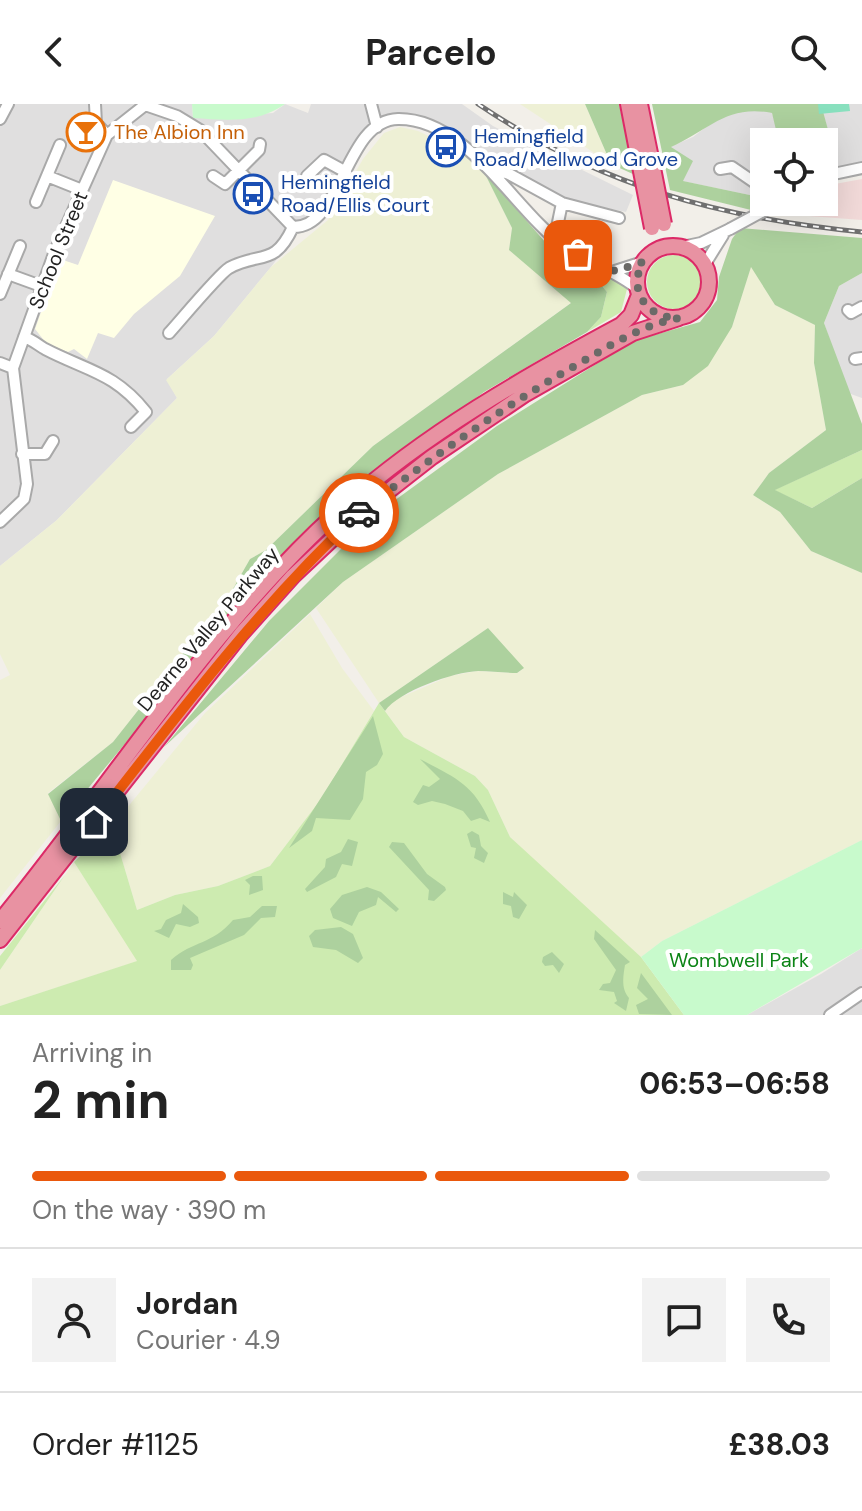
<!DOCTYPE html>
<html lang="en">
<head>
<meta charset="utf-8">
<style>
  body { margin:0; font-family:"DM Sans",sans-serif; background:#f2f2f2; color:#222; height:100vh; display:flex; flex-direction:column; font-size:30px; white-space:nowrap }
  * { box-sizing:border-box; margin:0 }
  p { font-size:26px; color:#767676 }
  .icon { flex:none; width:44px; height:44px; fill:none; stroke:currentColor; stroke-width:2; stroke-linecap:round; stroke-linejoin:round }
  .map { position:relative; height:911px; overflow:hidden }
  .details { display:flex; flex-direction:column; background:#fff; flex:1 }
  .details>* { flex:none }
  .tools { position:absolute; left:750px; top:24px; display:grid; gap:16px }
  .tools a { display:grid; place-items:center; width:88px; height:88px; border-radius:0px; background:#fff; box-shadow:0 8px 32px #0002; font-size:40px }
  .pin { position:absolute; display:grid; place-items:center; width:68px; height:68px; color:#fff; margin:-34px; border-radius:16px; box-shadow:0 4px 12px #0006 }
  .courier { position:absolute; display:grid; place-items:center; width:80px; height:80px; margin:-40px; border:6px solid #ea580c; border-radius:50%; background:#fff; color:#222; box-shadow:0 2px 10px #0007 }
  .head em { font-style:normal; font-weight:700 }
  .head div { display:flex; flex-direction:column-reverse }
  .head { display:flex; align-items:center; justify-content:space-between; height:136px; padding:0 32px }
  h1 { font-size:52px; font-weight:700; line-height:60px }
  .bar { display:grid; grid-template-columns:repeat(4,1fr); gap:12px 8px; align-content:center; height:96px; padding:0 32px }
  .bar i { height:10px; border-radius:6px; background:#e0e0e0 }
  .bar .on { background:#ea580c }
  .bar p { grid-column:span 4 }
  .line { display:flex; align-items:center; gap:20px; padding:0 32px; border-top:2px solid #e0e0e0 }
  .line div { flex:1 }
  .round { display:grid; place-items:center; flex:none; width:84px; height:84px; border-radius:0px; background:#f2f2f2 }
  header { display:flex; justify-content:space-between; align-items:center; height:104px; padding:0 32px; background:#fff; font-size:36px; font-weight:700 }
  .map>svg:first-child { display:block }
</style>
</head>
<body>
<header><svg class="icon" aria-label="back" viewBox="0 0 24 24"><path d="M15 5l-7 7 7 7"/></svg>Parcelo<svg class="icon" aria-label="search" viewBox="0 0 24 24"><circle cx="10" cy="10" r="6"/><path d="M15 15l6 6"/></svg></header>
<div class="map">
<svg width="862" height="911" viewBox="0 0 862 911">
  <rect width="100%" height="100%" fill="#f2efe9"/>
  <path fill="#e0dfdf" d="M 0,0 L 192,0 L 193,14 L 273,9 L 285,0 L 308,9 L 311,0 L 462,0 L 493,22 L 633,91 L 626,108 L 568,96 L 487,56 L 423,14 L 385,10 L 271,163 L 214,232 L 167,275 L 177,294 L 57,416 L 0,462 Z
    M 821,0 L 862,0 L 862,60 L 824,67 L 824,41 L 832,43 Z
    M 750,3 L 772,9 L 777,26 L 815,38 L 764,38 L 764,94 L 682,77 L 670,43 L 693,33 L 720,12 Z
    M 862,169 L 862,294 L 848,289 L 824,219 L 839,182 Z
    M 862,844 L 862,911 L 747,911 L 821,870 Z"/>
  <path fill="#f2dad9" d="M 862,75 L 862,116 L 769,109 L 792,98 L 824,98 L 824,82 Z"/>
  <path fill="#ffffe5" d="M 113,76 L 215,112 L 180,172 L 134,210 L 114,234 L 98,229 L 87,255 L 74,245 L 68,248 L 46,239 L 35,225 L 60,155 L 78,161 Z"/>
  <path fill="#eef0d5" d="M 520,0 L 585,0 L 611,60 Z
    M 400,23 L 418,27 L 458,46 L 484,68 L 512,124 L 509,146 L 572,198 L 373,342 L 266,446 L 250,455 L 230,490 L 113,638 L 48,689 L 61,717 L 0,794 L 0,576 L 10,571 L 0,550 L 0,462 L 57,416 L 177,294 L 166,276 L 214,232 L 271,163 L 328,116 L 363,55 L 384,29 Z
    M 751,162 L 775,201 L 815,221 L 814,259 L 826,326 L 769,369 L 753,391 L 780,408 L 811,447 L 862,469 L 862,736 L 662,837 L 641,853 L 527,751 L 510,733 L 488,686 L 475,672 L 404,633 L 385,607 L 392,597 L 450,572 L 477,567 L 517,569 L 523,565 L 488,524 L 379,599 L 316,504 L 343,478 L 498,370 L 642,291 L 683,281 L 732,223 Z
    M 310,510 L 342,564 L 374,607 L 321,695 L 270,762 L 218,782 L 175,791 L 137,806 L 112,722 L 205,609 Z
    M 74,758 L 138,857 L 0,902 L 0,866 Z"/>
  <path fill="#cdebb0" d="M647 178a27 27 0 1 1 54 0a27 27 0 1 1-54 0Z
    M 586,162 L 611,171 L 627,185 L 621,208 L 587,228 L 601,213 L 607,188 Z
    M 862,346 L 862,374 L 812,404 L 774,386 Z
    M 379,599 L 404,633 L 475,672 L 488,686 L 510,733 L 641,853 L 684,911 L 0,911 L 0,902 L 137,857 L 74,758 L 112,722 L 137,806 L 175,791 L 218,782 L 270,762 L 321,695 Z
    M 65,771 L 0,866 L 0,852 Z"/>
  <path fill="#add19e" d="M 585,0 L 619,0 L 635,71 L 611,60 Z
    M 652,0 L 821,0 L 833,44 L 776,26 L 772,9 C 727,0 709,26 671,43 L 693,57 L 683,77 L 764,94 L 765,98 L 751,106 L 670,86 Z
    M 484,68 L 546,139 L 586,162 L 607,188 L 601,213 L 587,228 L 484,288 L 373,370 L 318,416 L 245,495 L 61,717 L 48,690 L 113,638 L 230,490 L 250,455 L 266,446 L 373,342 L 571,199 L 509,146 L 512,124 Z
    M 740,124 L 862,134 L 862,169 L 839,182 L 824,219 L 862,320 L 862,346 L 775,386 L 812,404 L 862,374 L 862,469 L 811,447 L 780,408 L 753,391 L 769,369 L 826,326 L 814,259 L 815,221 L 775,201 L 751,163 L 732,223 L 708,262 L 683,281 L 642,291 L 498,370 L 343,478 L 164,643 L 269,517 L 376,410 L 497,322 L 633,237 L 700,218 L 717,196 L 719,173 L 732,135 Z
    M 488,524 L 524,564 L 517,569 C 504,569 491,567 478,567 C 454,568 399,587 385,607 L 379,599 Z
    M 373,612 L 383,650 L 377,661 L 366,668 L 363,695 L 350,716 L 316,714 L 312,727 L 289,744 Z
    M 420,655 C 455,674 473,679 490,718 L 480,714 L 471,717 L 463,707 L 445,700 L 432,697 L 418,701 L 413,698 L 423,681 L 429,683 L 440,675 Z
    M 472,727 L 479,731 L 481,742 L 488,749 L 484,759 L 474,754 L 476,744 L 471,743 L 467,730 Z
    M 348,735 L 358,738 L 352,762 L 342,760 L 336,773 L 307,788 L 305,785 L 325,763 L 326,755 L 341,748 Z
    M 392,738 L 404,739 L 427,770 L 445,783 L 446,786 L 434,797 L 428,796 L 429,786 L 389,743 Z
    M 253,772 L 262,772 L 263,786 L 249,791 L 250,781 L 245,776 Z
    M 367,783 L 381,788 L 399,805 L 396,808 L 378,793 L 376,801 L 359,808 L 352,822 L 333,814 L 330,805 L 342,791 Z
    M 503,788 L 513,793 L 514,788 L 527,801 L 519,815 L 513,813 L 511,802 L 503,800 Z
    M 183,800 L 198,813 L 199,819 L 190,823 L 176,820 L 169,834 L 154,827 L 161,825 L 166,816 L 181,809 Z
    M 262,802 L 277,802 L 275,813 L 261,814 L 244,831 L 190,854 L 193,861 L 191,866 L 171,866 L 171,856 C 194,836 212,841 233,816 L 250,813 Z
    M 341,823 L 353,830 L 363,854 L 358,859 L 336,846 L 313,843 L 309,832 L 315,826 Z
    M 595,826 L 630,858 L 625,861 C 623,873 621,885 629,894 L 626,907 L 614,899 L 617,897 L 614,888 L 599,886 L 603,880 L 610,879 L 616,866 L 594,835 Z
    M 552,848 L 564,860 L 559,869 L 553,861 L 545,862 L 542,858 L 543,853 Z
    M 641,869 L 672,911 L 639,910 L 636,901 L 648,895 L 637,884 Z"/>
  <path fill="#c8facc" d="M 192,0 L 285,0 C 257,20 226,16 193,14 Z
    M 862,736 L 862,844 L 747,911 L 684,911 L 641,853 L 662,837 Z"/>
  <path fill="#88e0be" d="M 818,0 L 849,0 L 850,7 L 819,10 Z"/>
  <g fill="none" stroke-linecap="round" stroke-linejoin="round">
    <defs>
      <path id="minor" d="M 95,0 L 96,19 L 107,31
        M 371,0 L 377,23
        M 0,15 L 8,0
        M 491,64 L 509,70 L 562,99 L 619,114
        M 720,65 L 732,63 L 764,85
        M 47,72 L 82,86
        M 213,72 L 225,80 L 259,46 L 260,40
        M 307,72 L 324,56 L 346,68
        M 824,72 L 862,64
        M 36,98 L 60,41
        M 767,105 L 778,98
        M 555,133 L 562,99
        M 682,143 L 701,139 L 730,125
        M 705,160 L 723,131
        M 615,167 L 643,158
        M 8,170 L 41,182
        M 0,190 L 20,142
        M 848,206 L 851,209 L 862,203
        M 169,229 C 180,217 219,170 229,164 C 260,147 274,164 293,123
        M 24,233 C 33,236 38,241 45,245 C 87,267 114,268 146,308 L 131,323
        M 855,255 L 862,254
        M 0,259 L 13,264
        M 22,350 L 45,350 L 53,337
        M 0,418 L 24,395 L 27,380 L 13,264 L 55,147 L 107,31 L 145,1 L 177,12 L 200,26 L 293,123 C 343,124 344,16 398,15 C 467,14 515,107 564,142 C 588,159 615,166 638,185
        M 830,911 L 862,889"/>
      <path id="highway" d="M 628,0 L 639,57
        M 640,0 L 652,59
        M637 178a36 36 0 1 1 72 0a36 36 0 1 1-72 0Z
        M 0,817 C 110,683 214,517 343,403 C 426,329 524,273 621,221 L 631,211 L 639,191
        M 0,836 L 241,530 L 293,472 L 359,410 L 432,353 L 524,291 L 633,229 L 679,214"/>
    </defs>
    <use href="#minor" stroke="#a9a9a9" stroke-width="14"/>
    <use href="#highway" stroke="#dc2a67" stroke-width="18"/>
    <use href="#minor" stroke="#fff" stroke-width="10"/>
    <use href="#highway" stroke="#e892a2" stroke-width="14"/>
    <defs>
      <path id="rail" d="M 478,0 C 598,81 719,114 862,128"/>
    </defs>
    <use href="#rail" stroke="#707070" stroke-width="5"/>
    <use href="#rail" stroke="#fff" stroke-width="2" stroke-dasharray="6" stroke-linecap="butt"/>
    <defs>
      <path id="minor-bridge" d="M 730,125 L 767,105"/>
      <path id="highway-bridge" d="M 639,57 L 652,124
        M 652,59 L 664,120"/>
    </defs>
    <use href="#minor-bridge" stroke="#a9a9a9" stroke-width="14" stroke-linecap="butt"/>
    <use href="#highway-bridge" stroke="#dc2a67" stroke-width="18" stroke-linecap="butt"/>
    <use href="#minor-bridge" stroke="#fff" stroke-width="10"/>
    <use href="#highway-bridge" stroke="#e892a2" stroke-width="14"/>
  </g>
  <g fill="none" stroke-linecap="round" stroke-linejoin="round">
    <path stroke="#6b6a68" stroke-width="8" stroke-dasharray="0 14.4" d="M 359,409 C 430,355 501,304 578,260 C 611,241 642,221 679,214 C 647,215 627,186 643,158 L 615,167 L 578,150"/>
    <path stroke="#ea580c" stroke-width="10" d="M 94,718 C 178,610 259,503 359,409"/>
  </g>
  <defs>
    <symbol id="bar-ring" viewBox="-11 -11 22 22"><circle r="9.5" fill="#fff" stroke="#e8710a" stroke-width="1.5"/><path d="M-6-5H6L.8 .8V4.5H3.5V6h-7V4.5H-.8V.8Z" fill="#e8710a"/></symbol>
    <symbol id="bus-ring" viewBox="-11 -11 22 22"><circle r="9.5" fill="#fff" stroke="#1a4fb4" stroke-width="1.5"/><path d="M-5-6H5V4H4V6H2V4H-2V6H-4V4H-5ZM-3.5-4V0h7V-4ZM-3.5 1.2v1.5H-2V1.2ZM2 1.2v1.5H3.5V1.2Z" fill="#1a4fb4"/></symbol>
  </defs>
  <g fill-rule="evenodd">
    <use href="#bar-ring" x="64" y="6" width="44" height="44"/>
    <use href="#bus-ring" x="424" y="21" width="44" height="44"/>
    <use href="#bus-ring" x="231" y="68" width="44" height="44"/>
  </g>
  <g text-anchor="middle" stroke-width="8" stroke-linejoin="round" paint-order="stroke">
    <g font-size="20" fill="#c56008" stroke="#fff" text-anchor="start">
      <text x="114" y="35">The Albion Inn</text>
    </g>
    <g font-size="20" fill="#164399" stroke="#fff" text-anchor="start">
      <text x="474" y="39">Hemingfield<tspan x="474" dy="23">Road/Mellwood Grove</tspan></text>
      <text x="281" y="85">Hemingfield<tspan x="281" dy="23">Road/Ellis Court</tspan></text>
    </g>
    <g font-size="20" fill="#222" stroke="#fff">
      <text transform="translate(58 146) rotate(-68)" y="7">School Street</text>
      <text transform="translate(208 525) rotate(-50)" y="7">Dearne Valley Parkway</text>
    </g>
    <g font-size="20" fill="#0c8416" stroke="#fff">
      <text x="739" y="863">Wombwell Park</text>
    </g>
  </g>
</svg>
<div class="tools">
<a><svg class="icon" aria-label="locate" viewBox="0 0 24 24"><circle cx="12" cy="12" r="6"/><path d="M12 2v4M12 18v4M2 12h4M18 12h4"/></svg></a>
</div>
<div class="pin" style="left:578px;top:150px;background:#ea580c"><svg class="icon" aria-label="bag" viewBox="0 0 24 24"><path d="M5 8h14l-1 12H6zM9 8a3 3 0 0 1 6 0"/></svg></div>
<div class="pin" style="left:94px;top:718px;background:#1f2937"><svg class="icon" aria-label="home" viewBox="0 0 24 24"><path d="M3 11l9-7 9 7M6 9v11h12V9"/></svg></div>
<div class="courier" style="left:359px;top:409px"><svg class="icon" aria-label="car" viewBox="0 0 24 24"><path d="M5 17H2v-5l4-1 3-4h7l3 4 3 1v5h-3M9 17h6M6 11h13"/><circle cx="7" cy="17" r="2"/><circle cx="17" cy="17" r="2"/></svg></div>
</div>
<section class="details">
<div class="head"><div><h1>2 min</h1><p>Arriving in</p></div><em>06:53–06:58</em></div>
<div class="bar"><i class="on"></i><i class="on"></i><i class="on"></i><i></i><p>On the way · 390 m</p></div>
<div class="line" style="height:144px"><a class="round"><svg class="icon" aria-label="person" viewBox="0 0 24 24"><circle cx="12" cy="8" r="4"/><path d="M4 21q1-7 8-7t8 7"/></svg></a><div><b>Jordan</b><p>Courier · 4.9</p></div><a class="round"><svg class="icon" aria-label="chat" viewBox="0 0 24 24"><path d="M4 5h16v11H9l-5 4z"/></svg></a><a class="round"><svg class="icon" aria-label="phone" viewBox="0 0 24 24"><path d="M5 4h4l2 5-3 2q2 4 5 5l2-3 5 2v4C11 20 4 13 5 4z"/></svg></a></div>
<div class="line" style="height:104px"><div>Order #1125</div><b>£38.03</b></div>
</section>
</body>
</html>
